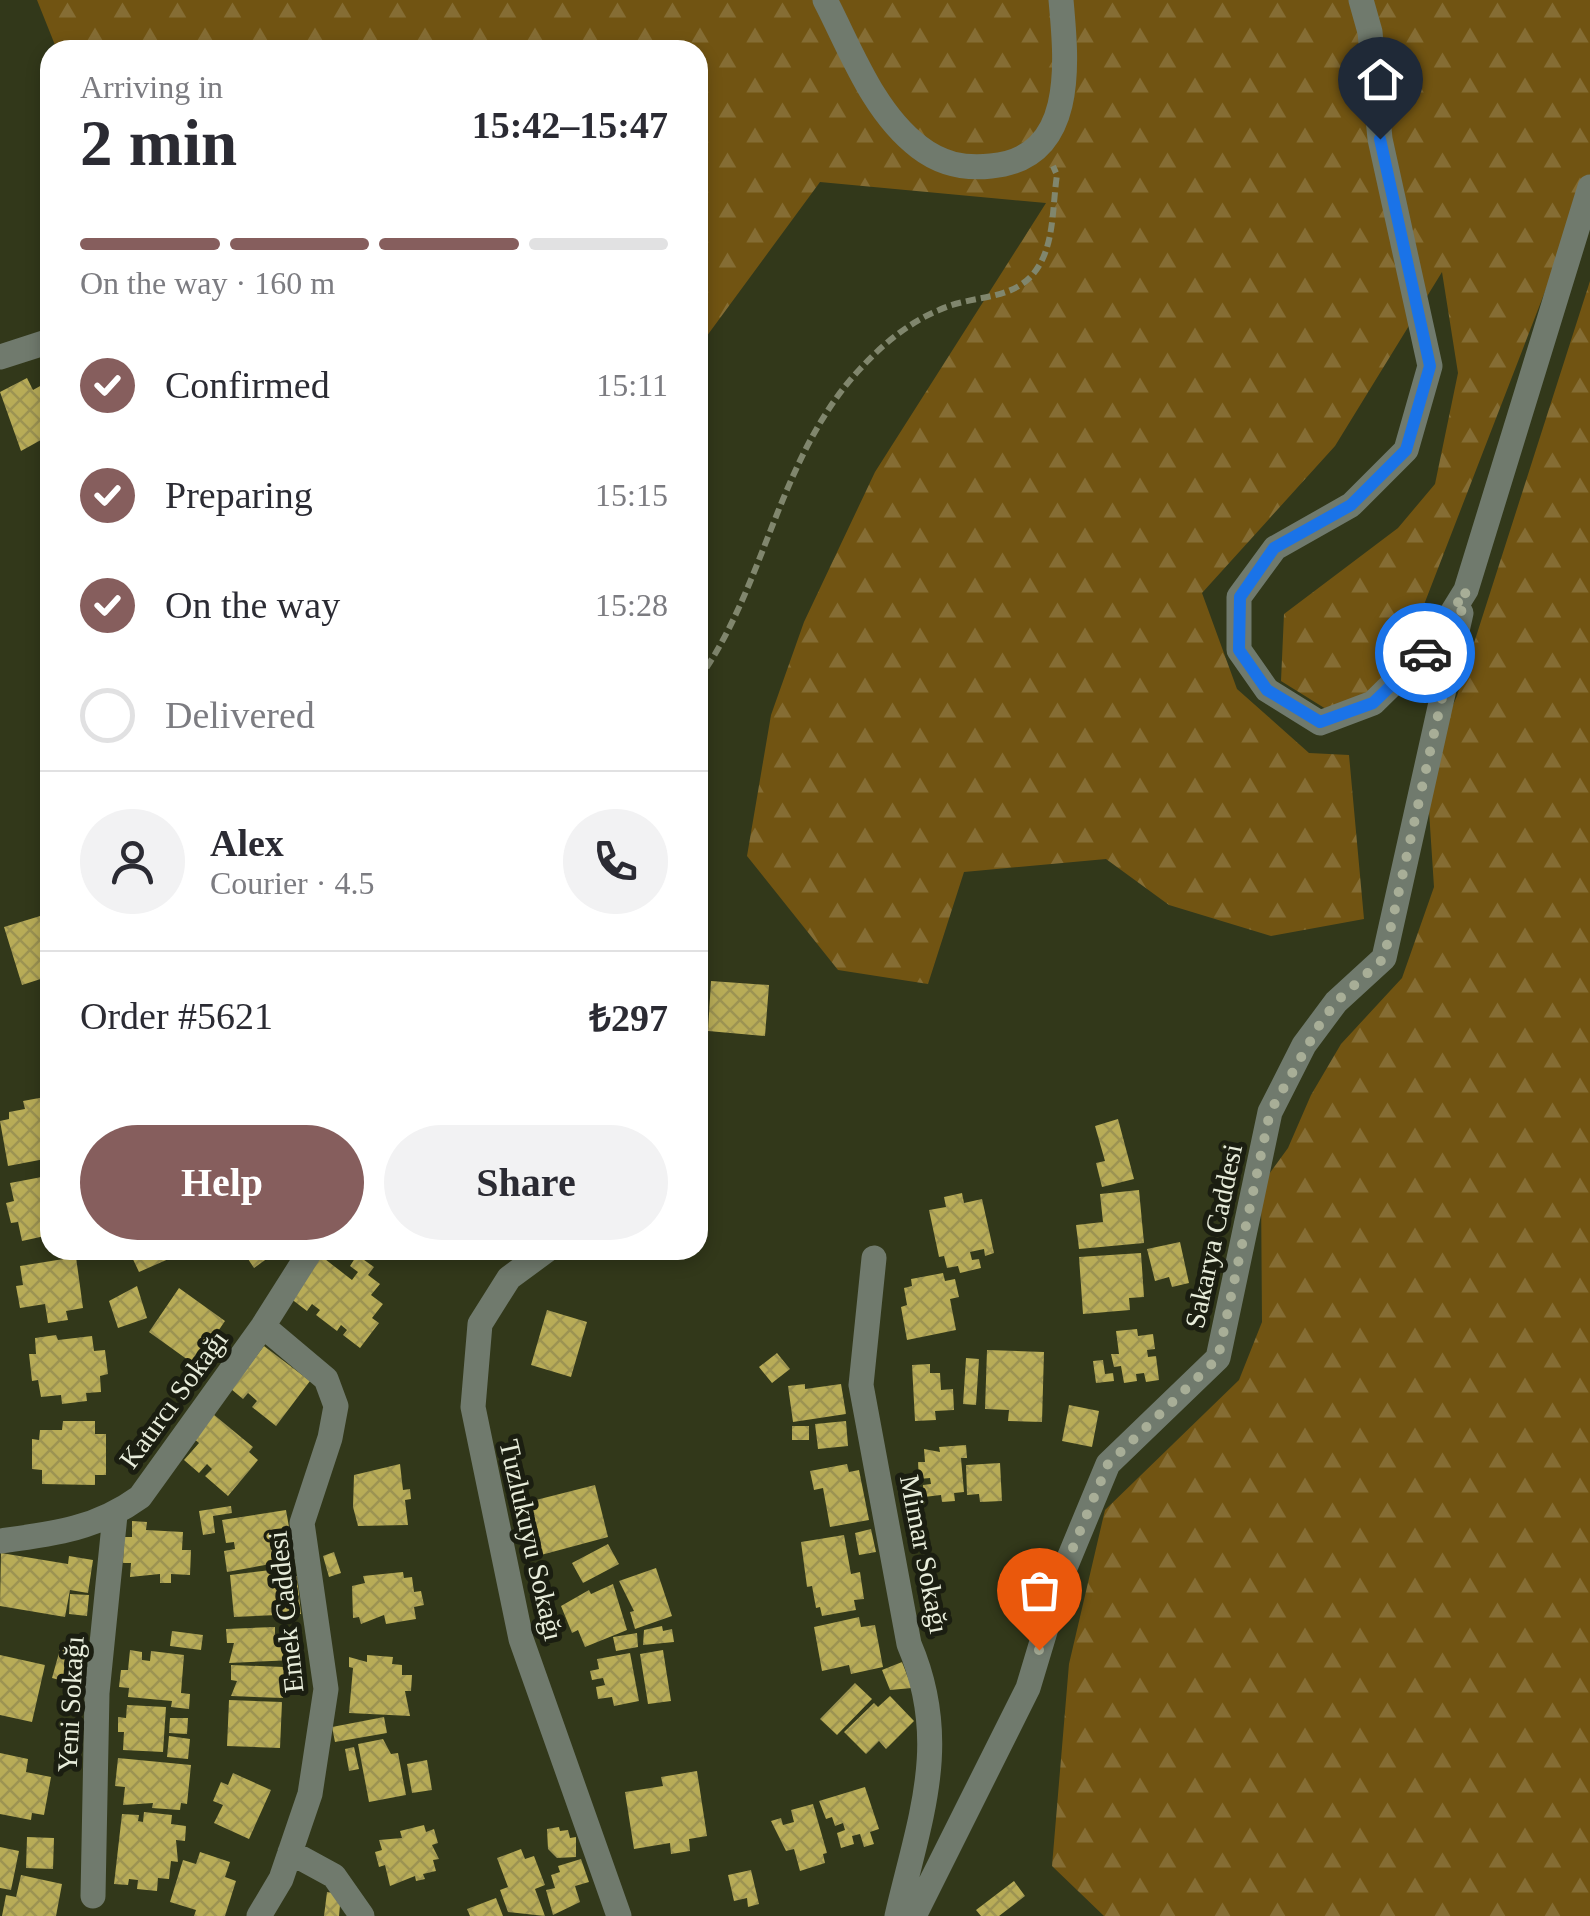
<!DOCTYPE html>
<html lang="en">
<head>
<meta charset="utf-8">
<style>
  body { margin:0; font-family:Georgia,serif; background:#f2f2f3; color:#2b2b33; height:100vh; display:flex; flex-direction:column; font-size:38px; white-space:nowrap }
  * { box-sizing:border-box; margin:0 }
  p { font-size:32px; color:#7c7c81 }
  .icon { flex:none; width:55px; height:55px; fill:none; stroke:currentColor; stroke-width:2; stroke-linecap:round; stroke-linejoin:round }
  .map { position:relative; flex:1; overflow:hidden }
  .drawer { position:absolute; left:40px; top:40px; width:668px; height:1220px; display:flex; flex-direction:column; background:#fff; border-radius:30px; box-shadow:0 5px 15px #0003 }
  .drawer>* { flex:none }
  .pin { position:absolute; display:grid; place-items:center; width:85px; height:85px; color:#fff; margin:-102px -42px; border-radius:50% 50% 50% 0; rotate:-45deg; box-shadow:0 0 10px #0007 }
  .pin .icon { rotate:45deg }
  .courier { position:absolute; display:grid; place-items:center; width:100px; height:100px; margin:-50px; border:8px solid #1a73e8; border-radius:50%; background:#fff; color:#222; box-shadow:0 2px 12px #0007 }
  .overview em { font-style:normal; font-weight:700 }
  .overview div { display:flex; flex-direction:column-reverse }
  .overview { display:flex; align-items:center; justify-content:space-between; height:170px; padding:0 40px }
  h1 { font-size:65px; font-weight:700; line-height:75px }
  .bar { display:grid; grid-template-columns:repeat(4,1fr); gap:15px 10px; align-content:center; height:120px; padding:0 40px }
  .bar i { height:12px; border-radius:8px; background:#e1e1e2 }
  .bar .selected { background:#865e5d }
  .bar p { grid-column:span 4 }
  .line { display:flex; align-items:center; gap:25px; padding:0 40px; border-top:2px solid #e1e1e2 }
  .line div { flex:1 }
  .round { display:grid; place-items:center; flex:none; width:105px; height:105px; border-radius:52px; background:#f2f2f3 }
  ol { padding:0 40px; list-style:none }
  li { display:flex; align-items:center; gap:30px; height:110px }
  li p { margin-inline-start:auto }
  li .icon { padding:10px; border-radius:50%; background:#865e5d; color:#fff; stroke-width:4 }
  li:last-child { color:#7c7c81 }
  li i { width:55px; height:55px; border:5px solid #e1e1e2; border-radius:50% }
  .action { display:flex; gap:20px; margin-top:auto; padding:20px 40px }
  .action a { flex:1; height:115px; border-radius:60px; background:#865e5d; color:#fff; font-size:40px; font-weight:700; line-height:115px; text-align:center }
  .action a+a { background:#f2f2f3; color:#2b2b33 }
  .map>svg:first-child { display:block }
</style>
</head>
<body>
<div class="map">
<svg width="1590" height="1916" viewBox="0 0 1590 1916">
  <defs>
    <pattern id="forest-firs" width="22" height="20" patternUnits="userSpaceOnUse" patternTransform="scale(2.5)"><rect width="22" height="20" fill="#715412"/><path d="M5 1l3.5 6h-7zM16 11l3.5 6h-7z" fill="#856d34"/></pattern>
    <pattern id="building-cross-hatch" width="8" height="8" patternUnits="userSpaceOnUse" patternTransform="scale(2.5)"><rect width="8" height="8" fill="#b8ac57"/><path d="M0 0l8 8M0 8l8-8" fill="none" stroke="#9c9352"/></pattern>
  </defs>
  <rect width="100%" height="100%" fill="#32381a"/>
  <path fill="url(#forest-firs)" d="M 37,0 L 1590,0 L 1590,175 L 1403,659 L 1372,701 L 1334,714 L 1281,681 L 1284,614 L 1398,528 L 1435,484 L 1458,373 L 1442,272 L 1335,446 L 1202,593 L 1237,689 L 1309,753 L 1349,755 L 1364,919 L 1271,936 L 1169,905 L 1106,859 L 964,872 L 928,984 L 838,970 L 747,856 L 771,715 L 804,622 L 875,472 L 1046,203 L 820,182 L 698,348 L 698,50 L 57,50 Z
    M 1590,281 L 1590,1916 L 1104,1916 L 1052,1866 L 1069,1664 L 1105,1510 L 1239,1380 L 1262,1322 L 1261,1185 L 1288,1148 L 1311,1095 L 1341,1044 L 1402,978 L 1434,887 L 1426,765 L 1457,696 Z"/>
  <path fill="url(#building-cross-hatch)" d="M 27,378 L 33,390 L 42,385 L 50,401 L 50,435 L 21,451 L 0,392 Z
    M 50,913 L 50,976 L 22,985 L 4,927 Z
    M 711,981 L 769,985 L 765,1036 L 708,1031 Z
    M 50,1096 L 50,1158 L 8,1166 L 0,1121 L 9,1119 L 9,1112 L 25,1109 L 23,1101 Z
    M 1118,1119 L 1134,1179 L 1102,1187 L 1096,1163 L 1105,1161 L 1095,1126 Z
    M 50,1167 L 50,1241 L 45,1236 L 22,1241 L 18,1222 L 11,1223 L 6,1203 L 14,1201 L 10,1183 L 47,1176 L 46,1168 Z
    M 1139,1190 L 1144,1243 L 1079,1249 L 1076,1225 L 1103,1222 L 1100,1194 Z
    M 962,1193 L 964,1203 L 982,1199 L 994,1253 L 985,1256 L 984,1249 L 970,1252 L 972,1260 L 979,1259 L 981,1268 L 960,1273 L 958,1266 L 947,1268 L 944,1256 L 939,1257 L 929,1210 L 946,1207 L 944,1197 Z
    M 1180,1242 L 1189,1283 L 1172,1287 L 1169,1277 L 1155,1281 L 1147,1249 Z
    M 122,1250 L 189,1250 L 139,1272 L 130,1253 L 125,1255 Z
    M 242,1250 L 279,1250 L 254,1268 Z
    M 1141,1253 L 1144,1297 L 1129,1298 L 1130,1310 L 1083,1314 L 1079,1257 Z
    M 357,1255 L 374,1267 L 368,1275 L 380,1284 L 371,1295 L 383,1304 L 372,1318 L 379,1323 L 360,1348 L 343,1335 L 347,1330 L 341,1325 L 337,1331 L 316,1315 L 320,1310 L 312,1304 L 307,1311 L 290,1298 L 321,1256 L 352,1280 L 358,1272 L 350,1266 Z
    M 76,1257 L 83,1308 L 66,1311 L 68,1320 L 48,1323 L 45,1304 L 20,1308 L 16,1286 L 23,1285 L 20,1266 Z
    M 943,1273 L 945,1281 L 955,1279 L 959,1297 L 950,1299 L 956,1330 L 907,1340 L 901,1307 L 907,1305 L 904,1288 L 912,1286 L 911,1279 Z
    M 137,1286 L 147,1318 L 118,1328 L 109,1301 Z
    M 179,1288 L 225,1321 L 195,1365 L 149,1332 Z
    M 547,1310 L 587,1322 L 571,1377 L 531,1365 Z
    M 1137,1329 L 1138,1336 L 1153,1334 L 1155,1349 L 1147,1350 L 1148,1357 L 1156,1356 L 1159,1380 L 1146,1382 L 1144,1373 L 1136,1374 L 1137,1381 L 1124,1383 L 1121,1366 L 1114,1367 L 1111,1354 L 1119,1354 L 1116,1331 Z
    M 56,1335 L 58,1340 L 92,1336 L 94,1351 L 105,1350 L 108,1374 L 100,1376 L 101,1392 L 86,1393 L 87,1401 L 62,1404 L 61,1395 L 41,1397 L 38,1380 L 32,1381 L 29,1354 L 36,1354 L 35,1338 Z
    M 264,1346 L 310,1381 L 276,1426 L 252,1407 L 257,1401 L 248,1393 L 243,1399 L 231,1389 Z
    M 987,1350 L 1044,1352 L 1042,1422 L 1008,1421 L 1009,1410 L 985,1409 Z
    M 777,1353 L 790,1369 L 772,1383 L 759,1367 Z
    M 966,1358 L 979,1359 L 976,1405 L 963,1404 Z
    M 1103,1360 L 1105,1374 L 1113,1373 L 1114,1381 L 1096,1383 L 1093,1361 Z
    M 930,1364 L 930,1373 L 940,1373 L 941,1390 L 953,1389 L 954,1410 L 935,1411 L 936,1420 L 915,1421 L 912,1365 Z
    M 805,1384 L 805,1389 L 841,1384 L 846,1414 L 793,1422 L 788,1386 Z
    M 1069,1405 L 1099,1411 L 1092,1447 L 1062,1441 Z
    M 213,1414 L 253,1447 L 249,1452 L 258,1460 L 228,1496 L 205,1476 L 212,1469 L 207,1464 L 199,1473 L 184,1460 L 199,1443 L 193,1438 Z
    M 63,1421 L 95,1421 L 95,1434 L 106,1434 L 106,1475 L 95,1475 L 95,1485 L 42,1484 L 42,1470 L 32,1469 L 32,1439 L 39,1440 L 40,1430 L 62,1430 Z
    M 846,1421 L 848,1446 L 818,1449 L 815,1424 Z
    M 792,1426 L 809,1426 L 809,1440 L 792,1440 Z
    M 966,1445 L 967,1458 L 961,1458 L 964,1492 L 954,1493 L 955,1501 L 942,1502 L 941,1495 L 924,1497 L 923,1485 L 931,1484 L 930,1478 L 919,1479 L 918,1462 L 925,1462 L 924,1449 L 940,1452 L 939,1447 Z
    M 1000,1463 L 1002,1501 L 980,1502 L 979,1494 L 967,1495 L 966,1465 Z
    M 400,1464 L 403,1490 L 410,1489 L 411,1499 L 405,1500 L 408,1525 L 358,1526 L 353,1507 L 354,1475 Z
    M 847,1464 L 849,1472 L 859,1470 L 869,1520 L 830,1527 L 823,1488 L 814,1490 L 810,1471 Z
    M 595,1485 L 608,1537 L 541,1555 L 528,1502 Z
    M 231,1506 L 232,1513 L 213,1516 L 215,1533 L 203,1535 L 199,1511 Z
    M 286,1510 L 292,1544 L 273,1547 L 276,1563 L 227,1572 L 224,1551 L 235,1549 L 234,1542 L 226,1543 L 222,1520 Z
    M 132,1521 L 147,1522 L 146,1530 L 183,1532 L 182,1550 L 191,1550 L 190,1575 L 171,1574 L 171,1583 L 160,1583 L 160,1574 L 130,1577 L 131,1563 L 123,1563 L 124,1537 L 132,1537 Z
    M 871,1529 L 876,1552 L 859,1555 L 855,1533 Z
    M 844,1535 L 851,1574 L 860,1572 L 864,1599 L 854,1600 L 856,1610 L 822,1616 L 820,1607 L 816,1608 L 812,1586 L 807,1587 L 801,1542 Z
    M 608,1544 L 619,1564 L 583,1583 L 572,1563 Z
    M 334,1552 L 341,1573 L 329,1577 L 323,1556 Z
    M 1,1553 L 68,1564 L 69,1556 L 93,1560 L 88,1593 L 70,1590 L 65,1617 L 0,1606 Z
    M 656,1568 L 672,1616 L 635,1629 L 630,1612 L 634,1611 L 619,1581 Z
    M 279,1569 L 281,1578 L 297,1576 L 301,1614 L 234,1617 L 230,1575 Z
    M 403,1572 L 404,1578 L 412,1577 L 414,1592 L 421,1591 L 424,1605 L 414,1607 L 416,1619 L 386,1624 L 384,1615 L 361,1624 L 359,1617 L 353,1618 L 352,1586 L 365,1583 L 363,1576 Z
    M 613,1584 L 627,1630 L 585,1647 L 578,1630 L 572,1633 L 561,1606 L 589,1590 L 591,1594 Z
    M 70,1594 L 89,1595 L 87,1616 L 69,1614 Z
    M 859,1617 L 861,1627 L 875,1625 L 883,1667 L 851,1674 L 849,1665 L 822,1671 L 814,1627 Z
    M 662,1626 L 663,1631 L 672,1629 L 674,1642 L 643,1645 L 644,1630 Z
    M 275,1627 L 275,1634 L 290,1633 L 294,1640 L 295,1660 L 229,1663 L 234,1643 L 227,1643 L 226,1629 Z
    M 172,1631 L 203,1635 L 201,1650 L 170,1646 Z
    M 637,1633 L 638,1647 L 616,1651 L 613,1637 Z
    M 62,1642 L 81,1647 L 71,1683 L 52,1678 Z
    M 130,1650 L 142,1652 L 142,1660 L 150,1661 L 151,1651 L 184,1655 L 181,1693 L 190,1694 L 189,1709 L 171,1707 L 172,1701 L 128,1697 L 129,1688 L 119,1687 L 121,1670 L 128,1670 Z
    M 663,1650 L 671,1701 L 648,1704 L 640,1654 Z
    M 630,1653 L 639,1701 L 614,1706 L 612,1697 L 598,1699 L 596,1687 L 605,1685 L 603,1678 L 592,1680 L 590,1671 L 599,1669 L 597,1659 Z
    M 0,1655 L 45,1665 L 32,1722 L 0,1715 Z
    M 367,1655 L 393,1657 L 392,1664 L 402,1665 L 402,1675 L 412,1675 L 411,1691 L 405,1691 L 410,1716 L 349,1713 L 353,1668 L 349,1667 L 349,1657 L 367,1662 Z
    M 902,1662 L 912,1688 L 890,1690 L 882,1670 Z
    M 231,1665 L 284,1667 L 283,1698 L 231,1696 L 237,1681 L 231,1680 Z
    M 855,1683 L 872,1699 L 837,1735 L 820,1719 Z
    M 890,1696 L 914,1721 L 886,1749 L 879,1741 L 866,1754 L 844,1732 L 874,1703 L 878,1707 Z
    M 229,1700 L 282,1702 L 280,1748 L 227,1746 Z
    M 127,1705 L 166,1707 L 163,1752 L 123,1750 L 124,1732 L 118,1732 L 118,1717 L 126,1718 Z
    M 384,1717 L 387,1733 L 335,1742 L 332,1727 Z
    M 170,1718 L 188,1718 L 187,1734 L 169,1733 Z
    M 169,1736 L 190,1739 L 188,1759 L 167,1757 Z
    M 383,1739 L 391,1754 L 398,1753 L 406,1795 L 369,1802 L 358,1744 Z
    M 354,1747 L 359,1769 L 349,1771 L 345,1749 Z
    M 0,1753 L 28,1759 L 26,1772 L 51,1777 L 44,1815 L 32,1813 L 31,1820 L 0,1814 Z
    M 118,1758 L 191,1765 L 187,1804 L 181,1803 L 180,1810 L 152,1808 L 153,1803 L 123,1805 L 125,1787 L 115,1786 Z
    M 427,1760 L 432,1790 L 412,1793 L 407,1764 Z
    M 697,1771 L 707,1836 L 689,1839 L 690,1851 L 671,1854 L 670,1843 L 634,1849 L 625,1792 L 663,1786 L 661,1777 Z
    M 233,1773 L 271,1790 L 249,1839 L 214,1823 L 223,1805 L 213,1801 L 221,1782 L 228,1785 Z
    M 865,1787 L 879,1829 L 870,1832 L 874,1844 L 864,1847 L 860,1834 L 852,1836 L 854,1844 L 841,1848 L 837,1833 L 845,1830 L 843,1823 L 835,1826 L 832,1817 L 826,1819 L 819,1801 Z
    M 813,1804 L 827,1853 L 823,1854 L 825,1863 L 800,1871 L 794,1849 L 786,1851 L 771,1821 L 781,1818 L 783,1825 L 794,1822 L 791,1810 Z
    M 144,1812 L 172,1815 L 171,1824 L 186,1826 L 185,1841 L 176,1840 L 178,1862 L 171,1861 L 169,1879 L 158,1878 L 157,1891 L 137,1889 L 138,1880 L 129,1879 L 128,1885 L 114,1884 L 122,1814 L 139,1815 L 138,1821 L 143,1822 Z
    M 424,1825 L 426,1832 L 434,1829 L 438,1843 L 432,1845 L 439,1859 L 433,1860 L 436,1871 L 423,1874 L 425,1879 L 416,1881 L 415,1876 L 390,1886 L 385,1865 L 379,1867 L 375,1852 L 382,1850 L 379,1840 L 402,1838 L 400,1831 Z
    M 559,1827 L 560,1831 L 568,1830 L 570,1838 L 576,1837 L 576,1857 L 557,1858 L 548,1849 L 547,1829 Z
    M 27,1837 L 54,1838 L 53,1869 L 26,1868 Z
    M 0,1847 L 19,1851 L 11,1890 L 0,1888 Z
    M 521,1849 L 525,1859 L 534,1856 L 545,1885 L 535,1889 L 545,1916 L 508,1912 L 500,1890 L 508,1887 L 497,1858 Z
    M 200,1852 L 230,1862 L 225,1877 L 236,1881 L 225,1916 L 194,1916 L 196,1910 L 170,1902 L 183,1860 L 196,1864 Z
    M 581,1859 L 589,1882 L 575,1886 L 580,1902 L 553,1915 L 546,1890 L 555,1888 L 551,1875 L 560,1872 L 558,1866 Z
    M 751,1870 L 759,1904 L 748,1907 L 747,1898 L 734,1901 L 728,1875 Z
    M 21,1875 L 62,1884 L 56,1916 L 2,1916 L 6,1895 L 16,1897 Z
    M 1014,1881 L 1025,1896 L 999,1916 L 981,1916 L 976,1910 Z
    M 327,1892 L 341,1894 L 339,1916 L 324,1916 Z
    M 496,1898 L 503,1916 L 470,1916 L 467,1909 Z"/>
  <g fill="none" stroke-linecap="round" stroke-linejoin="round">
    <path stroke="#80866d" stroke-width="6" stroke-dasharray="10 5" stroke-linecap="butt" d="M 698,680 C 766,586 778,457 860,369 C 882,345 908,323 939,310 C 978,292 1022,304 1043,258 C 1054,234 1053,201 1057,175 L 1053,166"/>
    <path stroke="#707a6d" stroke-width="25" d="M 825,0 C 851,50 873,112 919,147 C 941,164 964,169 991,166 C 1076,158 1067,65 1061,0
      M 1361,0 L 1370,32 L 1380,139 L 1430,366 L 1406,450 L 1351,505 L 1275,548 L 1239,597 L 1239,650 L 1267,690 L 1320,723 L 1373,703 L 1432,645 L 1466,590 L 1590,187
      M 0,357 L 50,341
      M 547,1250 L 509,1278 L 480,1324 L 473,1407 L 521,1639 L 619,1916
      M 874,1258 L 861,1385 L 909,1644 C 951,1742 920,1817 897,1916
      M 0,1541 C 53,1534 96,1529 140,1497 L 263,1326 L 311,1250
      M 290,1852 L 334,1876 L 362,1916
      M 93,1896 L 97,1693 L 115,1515
      M 259,1916 L 281,1879 L 310,1794 L 326,1689 L 302,1523 L 330,1438 L 336,1406 L 326,1379 L 263,1326
      M 914,1916 L 1028,1688 L 1062,1575 L 1108,1464 L 1218,1358 L 1270,1112 L 1304,1045 L 1336,1002 L 1384,958 L 1461,613"/>
  </g>
  <g fill="none" stroke-linecap="round" stroke-linejoin="round">
    <path stroke="#a8ae97" stroke-width="10" stroke-dasharray="0 18" d="M 1039,1650 L 1062,1574 L 1108,1464 L 1218,1358 L 1270,1112 L 1320,1024 L 1336,1002 L 1384,958 L 1466,590 L 1425,653"/>
    <path stroke="#1a73e8" stroke-width="12" d="M 1380,139 L 1430,366 L 1406,450 L 1351,505 L 1274,548 L 1240,597 L 1239,650 L 1267,690 L 1320,722 L 1373,703 L 1425,653"/>
  </g>
  <g text-anchor="middle" stroke-width="10" stroke-linejoin="round" paint-order="stroke">
    <g font-size="28" fill="#e8eddb" stroke="#1b1e11">
      <text transform="translate(1213 1236) rotate(-78)" y="10">Sakarya Caddesi</text>
      <text transform="translate(173 1399) rotate(-54)" y="10">Katırcı Sokağı</text>
      <text transform="translate(532 1540) rotate(77)" y="10">Tuzlukuyu Sokağı</text>
      <text transform="translate(925 1554) rotate(79)" y="10">Mimar Sokağı</text>
      <text transform="translate(285 1612) rotate(-96)" y="10">Emek Caddesi</text>
      <text transform="translate(70 1704) rotate(-87)" y="10">Yeni Sokağı</text>
    </g>
  </g>
</svg>
<div class="pin" style="left:1039px;top:1650px;background:#ea580c"><svg class="icon" aria-label="bag" viewBox="0 0 24 24"><path d="M5 8h14l-1 12H6zM9 8a3 3 0 0 1 6 0"/></svg></div>
<div class="pin" style="left:1380px;top:139px;background:#1f2937"><svg class="icon" aria-label="home" viewBox="0 0 24 24"><path d="M3 11l9-7 9 7M6 9v11h12V9"/></svg></div>
<div class="courier" style="left:1425px;top:653px"><svg class="icon" aria-label="car" viewBox="0 0 24 24"><path d="M5 17H2v-5l4-1 3-4h7l3 4 3 1v5h-3M9 17h6M6 11h13"/><circle cx="7" cy="17" r="2"/><circle cx="17" cy="17" r="2"/></svg></div>
<section class="drawer">
<div class="overview"><div><h1>2 min</h1><p>Arriving in</p></div><em>15:42–15:47</em></div>
<div class="bar"><i class="selected"></i><i class="selected"></i><i class="selected"></i><i></i><p>On the way · 160 m</p></div>
<ol>
<li><svg class="icon" aria-label="check" viewBox="0 0 24 24"><path d="M5 12l5 5 9-10"/></svg>Confirmed<p>15:11</p></li>
<li><svg class="icon" aria-label="check" viewBox="0 0 24 24"><path d="M5 12l5 5 9-10"/></svg>Preparing<p>15:15</p></li>
<li><svg class="icon" aria-label="check" viewBox="0 0 24 24"><path d="M5 12l5 5 9-10"/></svg>On the way<p>15:28</p></li>
<li><i></i>Delivered</li>
</ol>
<div class="line" style="height:180px"><a class="round"><svg class="icon" aria-label="person" viewBox="0 0 24 24"><circle cx="12" cy="8" r="4"/><path d="M4 21q1-7 8-7t8 7"/></svg></a><div><b>Alex</b><p>Courier · 4.5</p></div><a class="round"><svg class="icon" aria-label="phone" viewBox="0 0 24 24"><path d="M5 4h4l2 5-3 2q2 4 5 5l2-3 5 2v4C11 20 4 13 5 4z"/></svg></a></div>
<div class="line" style="height:130px"><div>Order #5621</div><b>₺297</b></div>
<div class="action"><a>Help</a><a>Share</a></div>
</section>
</div>
</body>
</html>
